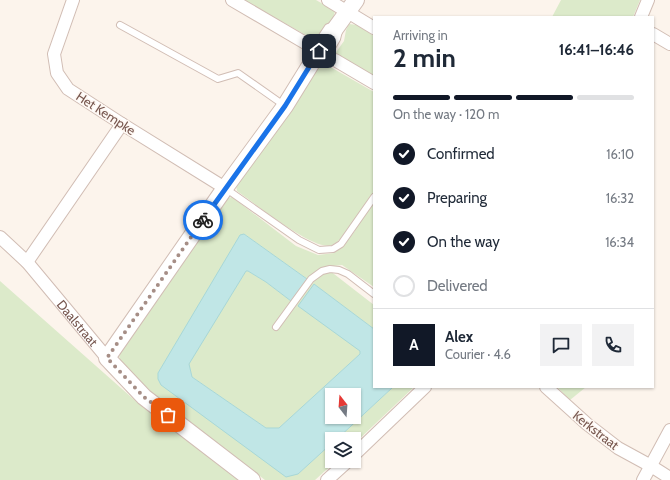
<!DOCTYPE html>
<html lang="en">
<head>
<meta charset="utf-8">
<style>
  body { margin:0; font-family:Cabin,sans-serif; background:#f2f2f3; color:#1f2937; height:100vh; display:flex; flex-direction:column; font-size:15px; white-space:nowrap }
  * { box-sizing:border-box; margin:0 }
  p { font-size:13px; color:#747a83 }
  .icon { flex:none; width:22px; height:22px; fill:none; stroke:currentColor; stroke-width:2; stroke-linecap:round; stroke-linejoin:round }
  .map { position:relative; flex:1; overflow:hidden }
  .sheet { position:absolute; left:373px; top:16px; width:281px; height:372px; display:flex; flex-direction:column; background:#fff; border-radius:0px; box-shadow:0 1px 3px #0004 }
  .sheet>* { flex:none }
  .needle { width:26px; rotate:343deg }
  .controls { position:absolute; left:325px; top:388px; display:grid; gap:8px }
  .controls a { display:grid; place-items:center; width:36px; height:36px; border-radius:0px; background:#fff; box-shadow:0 1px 3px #0004; font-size:20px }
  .pin { position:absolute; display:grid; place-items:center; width:34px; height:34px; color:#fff; margin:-17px; border-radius:8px; box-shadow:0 2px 6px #0006 }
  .courier { position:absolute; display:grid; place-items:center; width:40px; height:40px; margin:-20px; border:3px solid #1a73e8; border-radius:50%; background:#fff; color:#222; box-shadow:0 1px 5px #0007 }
  .headline em { font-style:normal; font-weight:800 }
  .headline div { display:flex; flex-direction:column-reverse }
  .headline { display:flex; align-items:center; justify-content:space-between; height:68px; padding:0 20px }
  h1 { font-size:26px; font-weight:800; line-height:30px }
  .bar { display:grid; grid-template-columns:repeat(4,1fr); gap:6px 4px; align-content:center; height:48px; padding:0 20px }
  .bar i { height:5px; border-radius:3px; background:#e0e1e3 }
  .bar .on { background:#111827 }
  .bar p { grid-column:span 4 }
  .line { display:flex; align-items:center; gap:10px; padding:0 20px; border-top:1px solid #e0e1e3 }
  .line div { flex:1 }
  .round { display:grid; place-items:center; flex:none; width:42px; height:42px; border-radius:0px; background:#f2f2f3 }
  ol { padding:0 20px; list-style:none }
  li { display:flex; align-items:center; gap:12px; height:44px }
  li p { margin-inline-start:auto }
  li .icon { padding:4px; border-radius:50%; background:#111827; color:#fff; stroke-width:4 }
  li:last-child { color:#747a83 }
  li i { width:22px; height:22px; border:2px solid #e0e1e3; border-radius:50% }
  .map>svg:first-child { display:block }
</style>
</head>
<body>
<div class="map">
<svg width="670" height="480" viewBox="0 0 670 480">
  <rect width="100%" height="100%" fill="#fcf4ec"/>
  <path fill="#dceaca" d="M 244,0 L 316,0 L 335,11 L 333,19 L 318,42 Z
    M 561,0 L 640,0 L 633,17 L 552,17 Z
    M 349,24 L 357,25 L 374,36 L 374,78 L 334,55 L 344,41 L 346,30 Z
    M 317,65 L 327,65 L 374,92 L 374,287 L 342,265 L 325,267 L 374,305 L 374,329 L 314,284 L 360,351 L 360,354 L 279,428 L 266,428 L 192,377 L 188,364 L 246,271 L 248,271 L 266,282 L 291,301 L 307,279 L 244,234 L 158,373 L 298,474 L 332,443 L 332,461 L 336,461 L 315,480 L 265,480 L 148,390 L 120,361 L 119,354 L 228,198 L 232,197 L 296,246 L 318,255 L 334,253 L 343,246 L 355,231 L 349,227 C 344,233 340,242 332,245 C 316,253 253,202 237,191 L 236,186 Z
    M 0,281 L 139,404 L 240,480 L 0,480 Z
    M 393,387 L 414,387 L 354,444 L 354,439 L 337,439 Z
    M 557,387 L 586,387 L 570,400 Z"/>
  <path fill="#c0e6e6" stroke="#a7d7d7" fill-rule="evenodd" d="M 244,234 L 307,279 L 291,301 L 266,282 L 248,271 L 246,271 L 189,364 L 192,377 L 266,428 L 279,428 L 360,354 L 360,351 L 298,306 L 314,284 L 374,329 L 374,387 L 393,387 L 337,439 L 332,439 L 332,443 L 298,474 L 286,477 L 161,385 L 158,379 L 158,373 L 240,235 ZM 332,395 L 354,395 L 354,417 L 332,417 Z"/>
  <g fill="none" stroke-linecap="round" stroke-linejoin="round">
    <defs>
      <path id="service" d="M 341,23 L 337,39 L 330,51 L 319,51 L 318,42 L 328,27 Z
        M 120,25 L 218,79 L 238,73 L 285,106
        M 225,188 L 299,240 L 319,250 L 333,249 L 341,244 L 374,197
        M 276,327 L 311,279 L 322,271 L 330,269 L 339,270 L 348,274 L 374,294"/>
      <g id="minor">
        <path d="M 73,0 L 54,54 L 57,73 L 68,89 L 122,124 L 225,188"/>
        <path d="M 232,0 L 319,51"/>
        <path d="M 328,0 L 374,28"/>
        <path d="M 641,17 L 648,0"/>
        <path d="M 653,34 L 670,44"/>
        <path d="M 335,60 L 374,83"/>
        <path id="s1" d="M 0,237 L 27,262 L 107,358"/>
        <path d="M 27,262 L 122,124"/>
        <path d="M 546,387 L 587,424 L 618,448 L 651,466 L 670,478"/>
        <path d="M 354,455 L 425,387"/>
        <path d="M 327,480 L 348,461"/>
        <path d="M 643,480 L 670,430"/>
      </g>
      <path id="tertiary" d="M 252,480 L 144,397 L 107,358 L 225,188 L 285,106 L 319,51 L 356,0"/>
    </defs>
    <use href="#service" stroke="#d1bdb4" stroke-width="8"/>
    <use href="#minor" stroke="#d1bdb4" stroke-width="14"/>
    <use href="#tertiary" stroke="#d1bdb4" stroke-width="18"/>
    <use href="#service" stroke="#fff" stroke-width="6"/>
    <use href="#minor" stroke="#fff" stroke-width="12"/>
    <use href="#tertiary" stroke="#fff" stroke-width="16"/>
  </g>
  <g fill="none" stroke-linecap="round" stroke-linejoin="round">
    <path stroke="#a68e86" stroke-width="4" stroke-dasharray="0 7.2" d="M 168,415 L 144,397 L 107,358 L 203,220"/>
    <path stroke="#1a73e8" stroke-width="5" d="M 203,220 L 285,106 L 319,51"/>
  </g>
  <g text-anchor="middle" stroke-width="3" stroke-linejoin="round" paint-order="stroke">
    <g font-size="13" fill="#77574f" stroke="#fef8f3">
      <text transform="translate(106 113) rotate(33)" y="5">Het Kempke</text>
      <text dy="5" stroke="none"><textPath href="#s1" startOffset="116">Daalstraat</textPath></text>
      <text transform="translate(596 430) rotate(38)" y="5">Kerkstraat</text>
    </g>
  </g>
</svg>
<div class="controls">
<a><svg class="needle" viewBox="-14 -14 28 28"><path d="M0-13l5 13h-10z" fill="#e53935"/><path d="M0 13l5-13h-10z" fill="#747a83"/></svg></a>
<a><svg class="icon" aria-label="layers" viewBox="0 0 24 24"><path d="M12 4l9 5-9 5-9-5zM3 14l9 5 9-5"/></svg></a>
</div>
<div class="pin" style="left:168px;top:415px;background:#ea580c"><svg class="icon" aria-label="bag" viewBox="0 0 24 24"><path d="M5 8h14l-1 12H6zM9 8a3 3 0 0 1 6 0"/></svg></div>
<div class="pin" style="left:319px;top:51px;background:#1f2937"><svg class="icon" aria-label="home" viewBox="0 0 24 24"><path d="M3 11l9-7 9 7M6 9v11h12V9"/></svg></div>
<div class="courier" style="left:203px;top:220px"><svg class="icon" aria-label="bike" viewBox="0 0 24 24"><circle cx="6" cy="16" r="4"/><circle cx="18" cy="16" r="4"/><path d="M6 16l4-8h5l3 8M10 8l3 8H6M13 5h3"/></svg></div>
<section class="sheet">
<div class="headline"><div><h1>2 min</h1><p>Arriving in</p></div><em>16:41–16:46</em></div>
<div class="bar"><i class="on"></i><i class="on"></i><i class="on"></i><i></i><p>On the way · 120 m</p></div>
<ol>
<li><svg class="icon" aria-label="check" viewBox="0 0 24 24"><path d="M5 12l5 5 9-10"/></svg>Confirmed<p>16:10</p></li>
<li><svg class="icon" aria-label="check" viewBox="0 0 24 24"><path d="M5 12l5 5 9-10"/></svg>Preparing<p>16:32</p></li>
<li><svg class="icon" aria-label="check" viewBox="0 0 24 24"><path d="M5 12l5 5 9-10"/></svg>On the way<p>16:34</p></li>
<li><i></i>Delivered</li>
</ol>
<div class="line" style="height:72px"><b class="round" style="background:#111827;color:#fff">A</b><div><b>Alex</b><p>Courier · 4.6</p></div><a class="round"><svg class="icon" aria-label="chat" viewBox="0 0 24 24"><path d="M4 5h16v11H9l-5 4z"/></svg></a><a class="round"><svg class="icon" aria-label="phone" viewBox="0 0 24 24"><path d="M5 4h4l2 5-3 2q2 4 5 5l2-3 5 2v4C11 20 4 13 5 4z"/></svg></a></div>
</section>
</div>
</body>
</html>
